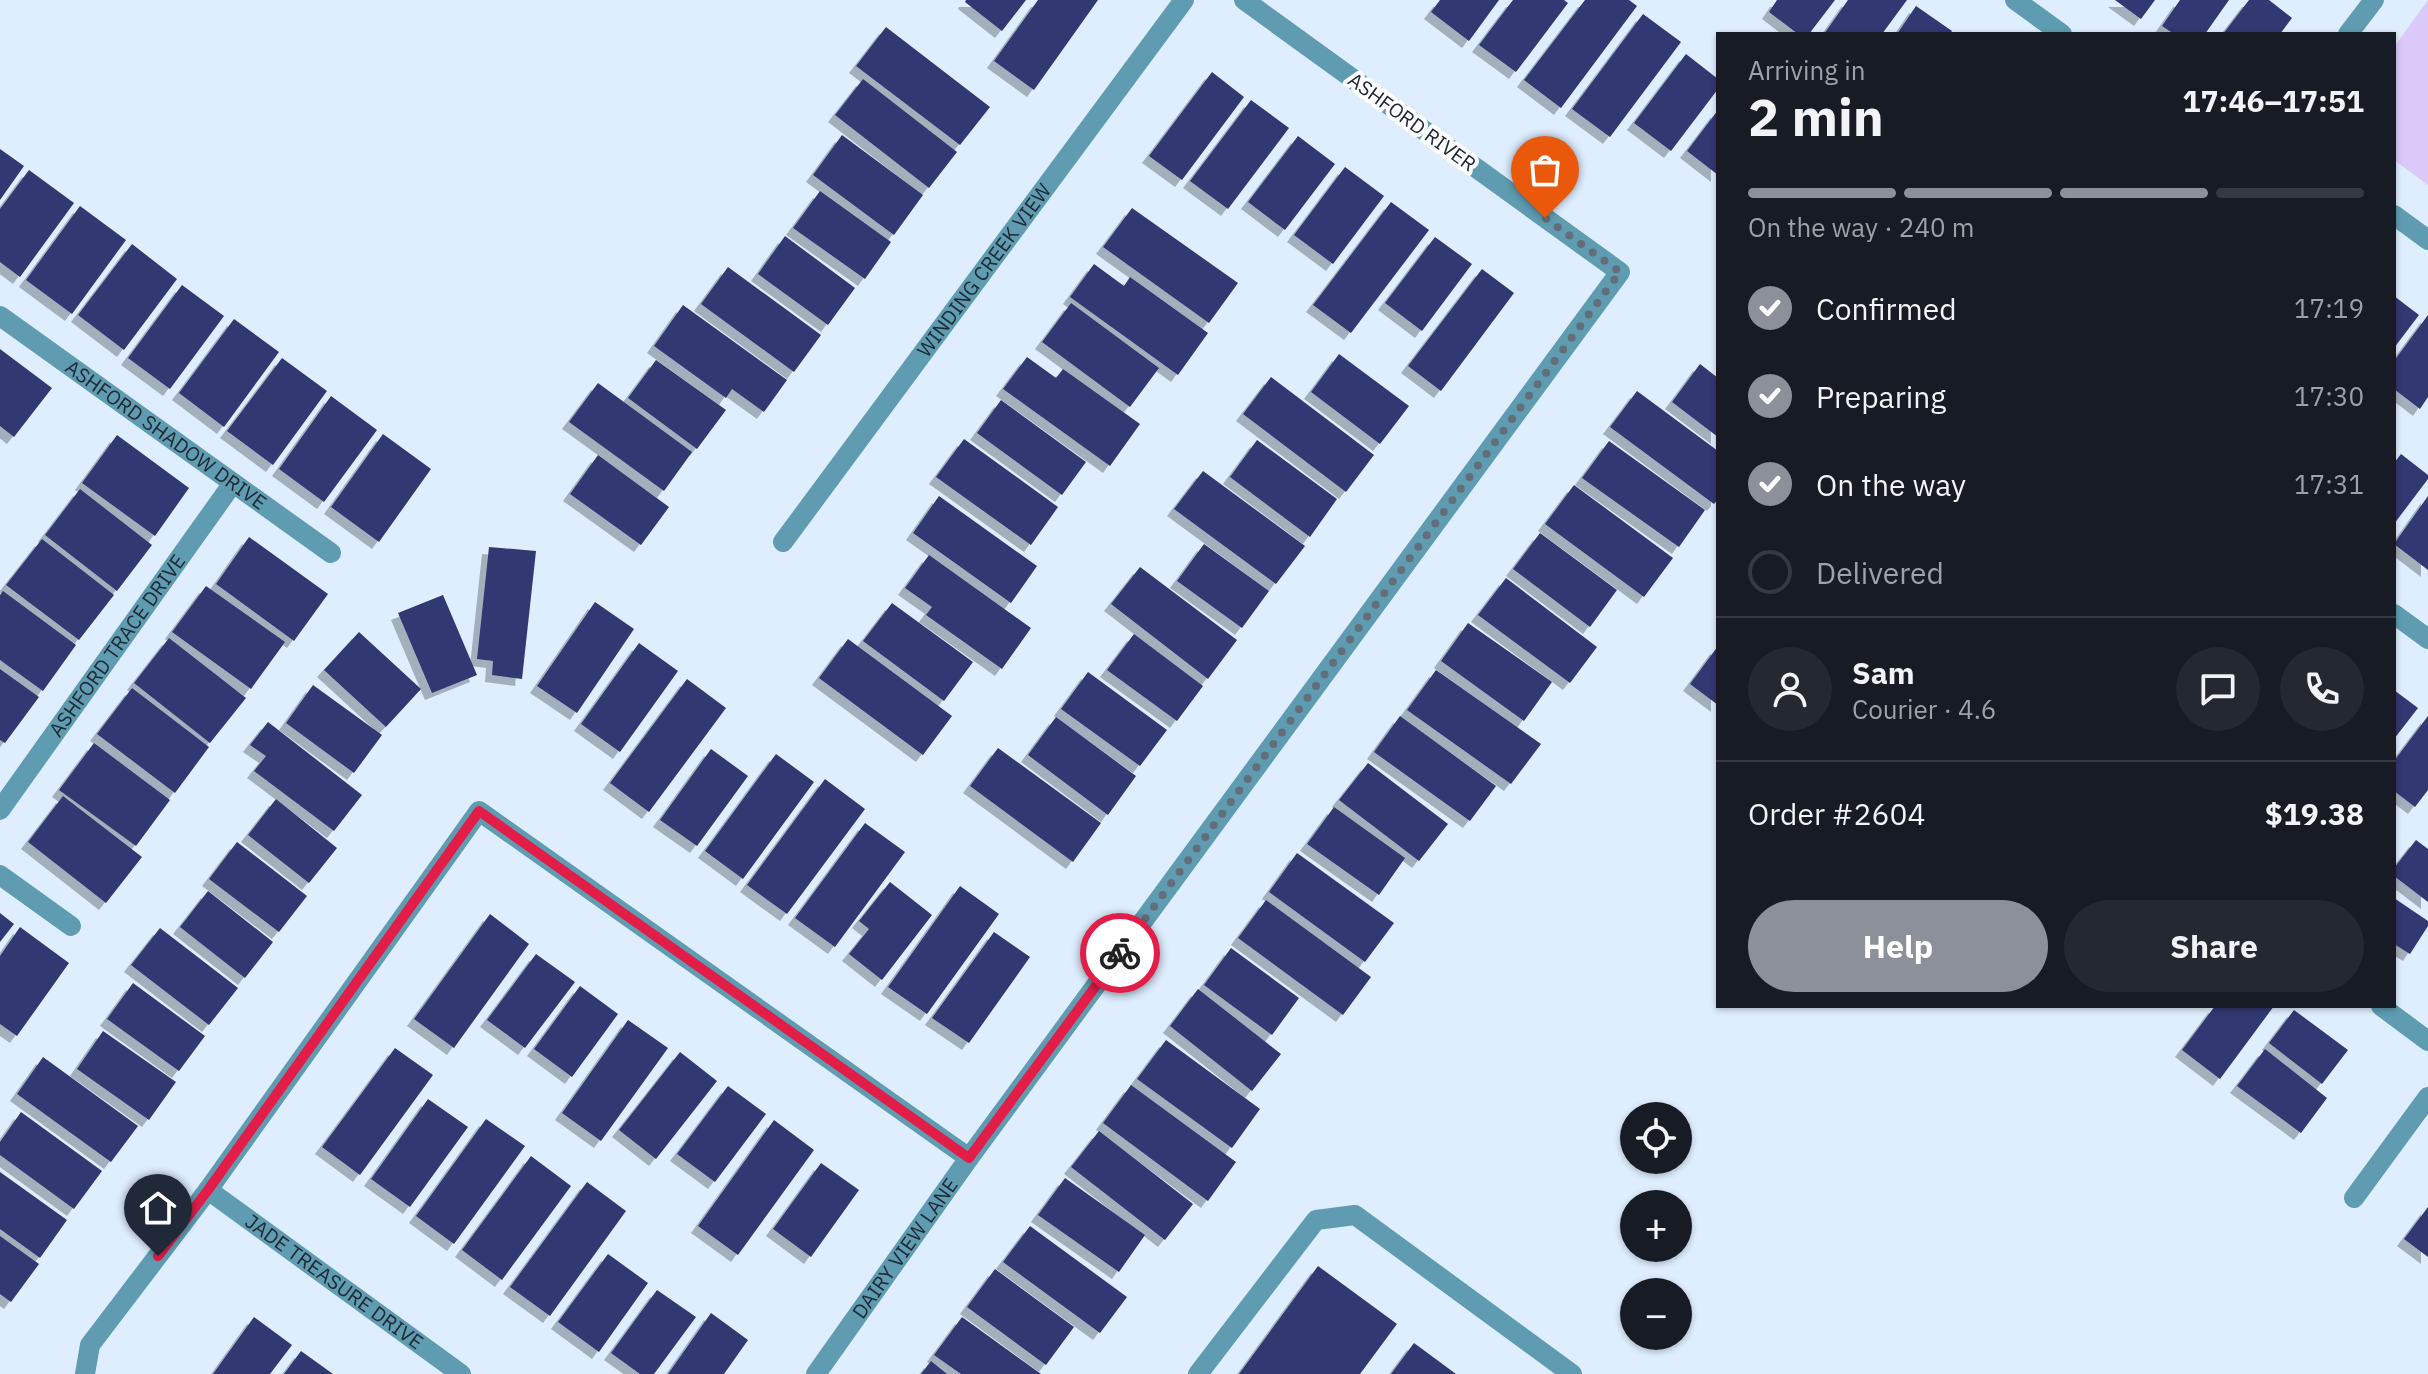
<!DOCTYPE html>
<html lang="en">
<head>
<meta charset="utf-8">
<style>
  body { margin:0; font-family:"IBM Plex Sans",sans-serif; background:#242831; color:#f1f3f6; height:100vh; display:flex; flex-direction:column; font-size:30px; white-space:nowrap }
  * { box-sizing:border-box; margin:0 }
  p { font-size:26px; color:#9ea1a6 }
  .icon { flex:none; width:44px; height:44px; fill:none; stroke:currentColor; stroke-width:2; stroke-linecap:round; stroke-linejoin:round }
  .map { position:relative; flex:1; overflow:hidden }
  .panel { position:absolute; left:1716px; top:32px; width:680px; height:976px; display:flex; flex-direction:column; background:#171b24; border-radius:0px; box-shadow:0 2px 6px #0004 }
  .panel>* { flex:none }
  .controls { position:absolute; left:1620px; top:1102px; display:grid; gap:16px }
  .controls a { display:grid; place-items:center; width:72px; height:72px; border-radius:50%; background:#171b24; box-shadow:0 2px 6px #0004; font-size:40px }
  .pin { position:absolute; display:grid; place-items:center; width:68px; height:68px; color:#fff; margin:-82px -34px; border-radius:50% 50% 50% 0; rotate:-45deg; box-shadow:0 0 8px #0007 }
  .pin .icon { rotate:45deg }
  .courier { position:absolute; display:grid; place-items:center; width:80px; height:80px; margin:-40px; border:6px solid #e11d48; border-radius:50%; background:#fff; color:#222; box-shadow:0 2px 10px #0007 }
  .summary em { font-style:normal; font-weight:800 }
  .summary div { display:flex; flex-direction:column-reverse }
  .summary { display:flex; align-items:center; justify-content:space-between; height:136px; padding:0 32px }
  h1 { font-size:52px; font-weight:800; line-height:60px }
  .bar { display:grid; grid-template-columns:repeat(4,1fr); gap:12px 8px; align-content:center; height:96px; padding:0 32px }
  .bar i { height:10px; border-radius:6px; background:#363941 }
  .bar .current { background:#8c9099 }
  .bar p { grid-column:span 4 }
  .line { display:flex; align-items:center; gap:20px; padding:0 32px; border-top:2px solid #363941 }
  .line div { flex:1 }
  .round { display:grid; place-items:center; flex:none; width:84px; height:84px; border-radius:42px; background:#242831 }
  ol { padding:0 32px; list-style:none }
  li { display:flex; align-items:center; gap:24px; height:88px }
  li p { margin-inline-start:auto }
  li .icon { padding:8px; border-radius:50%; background:#8c9099; color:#fff; stroke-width:4 }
  li:last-child { color:#9ea1a6 }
  li i { width:44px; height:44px; border:4px solid #363941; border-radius:50% }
  .action { display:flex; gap:16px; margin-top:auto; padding:16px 32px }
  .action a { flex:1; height:92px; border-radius:48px; background:#8c9099; color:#fff; font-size:32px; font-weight:800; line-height:92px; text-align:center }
  .action a+a { background:#242831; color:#f1f3f6 }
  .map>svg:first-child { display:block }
</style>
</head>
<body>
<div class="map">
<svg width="2428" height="1374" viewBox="0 0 2428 1374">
  <defs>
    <filter id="shadow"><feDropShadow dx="-7" dy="7" stdDeviation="0" flood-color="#0004"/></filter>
  </defs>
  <rect width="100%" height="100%" fill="#deeeff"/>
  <path fill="#dbcaf9" d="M 2428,0 L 2428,185 L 2394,160 L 2394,47 Z"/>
  <path fill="#303871" filter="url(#shadow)" d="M 966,0 L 1026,0 L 1002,31 L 965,2 Z
    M 1038,0 L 1098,0 L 1034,90 L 994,61 Z
    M 1440,0 L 1499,0 L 1469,41 L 1431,12 Z
    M 1513,0 L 1564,0 L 1568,3 L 1516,72 L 1479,45 Z
    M 1585,0 L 1629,0 L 1637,6 L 1561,108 L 1524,80 Z
    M 1777,0 L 1835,0 L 1809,34 L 1798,34 L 1769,12 Z
    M 1848,0 L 1907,0 L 1882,34 L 1824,34 Z
    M 2115,0 L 2155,0 L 2141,19 Z
    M 2180,0 L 2229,0 L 2205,34 L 2174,34 L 2162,26 Z
    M 2249,0 L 2269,0 L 2292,18 L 2280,34 L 2223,34 Z
    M 1916,6 L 1952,31 L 1950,34 L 1897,34 Z
    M 1643,14 L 1681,42 L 1610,137 L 1572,109 Z
    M 886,27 L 990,107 L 960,145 L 856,66 Z
    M 1686,54 L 1718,79 L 1718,89 L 1671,151 L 1634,123 Z
    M 1212,72 L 1244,97 L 1182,180 L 1149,156 Z
    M 863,79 L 957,152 L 929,188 L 835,115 Z
    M 1251,100 L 1289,128 L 1228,209 L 1190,181 Z
    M 1718,110 L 1718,175 L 1687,151 Z
    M 842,135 L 923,195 L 894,235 L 813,175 Z
    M 1298,136 L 1335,164 L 1285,230 L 1248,202 Z
    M 0,149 L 24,166 L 0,200 Z
    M 1345,167 L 1384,196 L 1333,264 L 1294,235 Z
    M 29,170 L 74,203 L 20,277 L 0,262 L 0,209 Z
    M 820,191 L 891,242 L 865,279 L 793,228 Z
    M 1391,202 L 1429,230 L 1351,333 L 1313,305 Z
    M 80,206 L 126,240 L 72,314 L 26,280 Z
    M 1132,208 L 1238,283 L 1209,323 L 1103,247 Z
    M 785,236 L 855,288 L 828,325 L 758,274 Z
    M 1435,237 L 1472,264 L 1422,331 L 1385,303 Z
    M 132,244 L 177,279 L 124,350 L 78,315 Z
    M 1094,264 L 1124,286 L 1130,277 L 1208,333 L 1178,375 L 1070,297 Z
    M 728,267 L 821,335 L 794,372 L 701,304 Z
    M 1482,269 L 1514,293 L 1441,391 L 1408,366 Z
    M 182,285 L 224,316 L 170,389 L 128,358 Z
    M 2394,296 L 2419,315 L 2394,348 Z
    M 1071,303 L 1159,368 L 1130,407 L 1042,342 Z
    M 683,305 L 787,380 L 764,412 L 732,389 L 726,398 L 654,346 Z
    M 2428,315 L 2428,397 L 2420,409 L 2394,389 L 2394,361 Z
    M 234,319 L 279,352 L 224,427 L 179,393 Z
    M 0,349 L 52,388 L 14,437 L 0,426 Z
    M 1339,354 L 1409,406 L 1380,444 L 1311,392 Z
    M 1027,357 L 1056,378 L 1063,369 L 1140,424 L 1110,466 L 1003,389 Z
    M 282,358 L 327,391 L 273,465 L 227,431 Z
    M 656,360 L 726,410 L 697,449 L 628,398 Z
    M 1700,364 L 1718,378 L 1718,437 L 1672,402 Z
    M 1271,377 L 1374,455 L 1346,492 L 1243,414 Z
    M 598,383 L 692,452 L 664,491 L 569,422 Z
    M 1637,391 L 1718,451 L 1718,499 L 1714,504 L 1610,427 Z
    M 331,396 L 377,430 L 324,502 L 279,469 Z
    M 1001,400 L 1086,462 L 1062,495 L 977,433 Z
    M 383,434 L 431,469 L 379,542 L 331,507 Z
    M 117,435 L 189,488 L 155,536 L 82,483 Z
    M 964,439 L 1058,507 L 1031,545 L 936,477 Z
    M 1257,440 L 1337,499 L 1310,537 L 1230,477 Z
    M 1609,441 L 1705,510 L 1679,547 L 1582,478 Z
    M 2401,454 L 2428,475 L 2428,479 L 2394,524 L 2394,463 Z
    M 598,455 L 669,507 L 641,545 L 570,494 Z
    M 1203,471 L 1305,546 L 1276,584 L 1174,509 Z
    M 1574,485 L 1673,558 L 1644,597 L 1545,524 Z
    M 80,489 L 152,545 L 117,591 L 45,535 Z
    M 939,496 L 1037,566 L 1011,603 L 913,533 Z
    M 2428,496 L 2428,570 L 2394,544 Z
    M 1540,533 L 1617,590 L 1590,627 L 1513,569 Z
    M 249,537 L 328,594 L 294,641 L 216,584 Z
    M 42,539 L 114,595 L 79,640 L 6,585 Z
    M 1204,544 L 1269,591 L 1242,628 L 1177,581 Z
    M 489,547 L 536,551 L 522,679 L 492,675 L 493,661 L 477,659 Z
    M 929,555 L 1031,628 L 1002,669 L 926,615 L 932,607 L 905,588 Z
    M 1140,567 L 1237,640 L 1208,679 L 1111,604 Z
    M 1506,578 L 1597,647 L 1570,683 L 1478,615 Z
    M 206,586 L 285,642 L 251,689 L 172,632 Z
    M 3,591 L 76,645 L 43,691 L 0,660 L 0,595 Z
    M 443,595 L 477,675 L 432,693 L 398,613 Z
    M 595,602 L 634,629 L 577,713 L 537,686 Z
    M 892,603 L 973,662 L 944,701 L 863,641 Z
    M 1468,623 L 1552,682 L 1524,721 L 1441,661 Z
    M 359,632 L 421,689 L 386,727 L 324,670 Z
    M 1134,634 L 1203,686 L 1177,721 L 1107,670 Z
    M 169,638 L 246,698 L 210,743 L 134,683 Z
    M 848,639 L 952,716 L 923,755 L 819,678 Z
    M 639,643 L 678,671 L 620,752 L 581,724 Z
    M 1718,646 L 1718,705 L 1690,684 Z
    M 0,669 L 39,697 L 5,743 L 0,740 Z
    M 1436,670 L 1541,744 L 1511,784 L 1407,710 Z
    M 1088,672 L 1167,730 L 1140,766 L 1061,709 Z
    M 687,679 L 726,708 L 649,812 L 610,783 Z
    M 313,685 L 382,735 L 354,773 L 286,723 Z
    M 132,688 L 209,747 L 175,793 L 97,734 Z
    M 2394,690 L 2418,708 L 2394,739 Z
    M 1400,716 L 1496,786 L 1470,821 L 1374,752 Z
    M 2428,716 L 2428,790 L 2415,807 L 2394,791 L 2394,761 Z
    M 1056,717 L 1136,776 L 1108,815 L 1028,755 Z
    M 268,722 L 362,795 L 334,831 L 254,771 L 266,756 L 250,745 Z
    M 94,743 L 170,800 L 136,846 L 59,790 Z
    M 998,748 L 1101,823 L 1073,862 L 970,786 Z
    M 711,749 L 748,776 L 697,846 L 660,820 Z
    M 776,754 L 814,782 L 743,879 L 705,851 Z
    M 1368,763 L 1448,824 L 1419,861 L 1339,800 Z
    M 825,779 L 865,809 L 787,914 L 747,885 Z
    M 63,796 L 142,857 L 106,903 L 28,842 Z
    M 276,799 L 337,848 L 309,883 L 248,835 Z
    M 1334,807 L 1405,858 L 1379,895 L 1307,844 Z
    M 865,823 L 905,852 L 835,947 L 795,918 Z
    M 2416,840 L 2428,849 L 2428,902 L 2394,876 L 2394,868 Z
    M 237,842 L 307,896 L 279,932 L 209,879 Z
    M 1297,853 L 1394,923 L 1365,962 L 1269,892 Z
    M 890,882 L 932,915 L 882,980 L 849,954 L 869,929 L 859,921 Z
    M 960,886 L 999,914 L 927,1014 L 888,987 Z
    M 208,891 L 273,942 L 245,978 L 180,927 Z
    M 2394,898 L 2428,921 L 2428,926 L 2410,954 L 2394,944 Z
    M 1266,900 L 1371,977 L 1343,1015 L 1238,938 Z
    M 0,913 L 14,924 L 0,942 Z
    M 490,914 L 529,944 L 454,1048 L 414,1019 Z
    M 20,927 L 69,963 L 17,1036 L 0,1024 L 0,956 Z
    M 160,928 L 238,988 L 209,1025 L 131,965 Z
    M 994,932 L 1030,957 L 969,1043 L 932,1018 Z
    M 1231,948 L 1299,998 L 1272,1035 L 1204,985 Z
    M 536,954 L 575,982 L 525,1048 L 487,1020 Z
    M 133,983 L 205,1036 L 179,1071 L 107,1019 Z
    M 580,986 L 618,1014 L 572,1077 L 534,1049 Z
    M 1198,989 L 1281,1054 L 1252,1091 L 1170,1026 Z
    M 2215,1006 L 2274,1006 L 2220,1079 L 2182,1050 Z
    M 2294,1010 L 2348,1050 L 2322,1084 L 2269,1043 Z
    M 628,1020 L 668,1048 L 601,1141 L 562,1113 Z
    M 103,1031 L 176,1082 L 149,1120 L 77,1069 Z
    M 1166,1040 L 1260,1109 L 1232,1148 L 1137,1079 Z
    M 395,1048 L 433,1075 L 360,1175 L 322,1147 Z
    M 2265,1049 L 2327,1098 L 2301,1133 L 2237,1086 Z
    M 680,1052 L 717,1081 L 656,1159 L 619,1130 Z
    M 43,1057 L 138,1126 L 111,1162 L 17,1094 Z
    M 1131,1085 L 1236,1162 L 1208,1201 L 1103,1123 Z
    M 728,1086 L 766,1114 L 715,1182 L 677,1154 Z
    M 428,1099 L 468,1127 L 410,1207 L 371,1179 Z
    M 21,1112 L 102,1171 L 74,1209 L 0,1155 L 0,1142 Z
    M 486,1119 L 525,1146 L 454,1244 L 416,1216 Z
    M 774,1120 L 814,1150 L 738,1255 L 698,1226 Z
    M 1099,1131 L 1193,1204 L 1165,1240 L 1071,1167 Z
    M 531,1156 L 571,1186 L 502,1280 L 462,1250 Z
    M 821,1163 L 859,1190 L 811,1257 L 773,1229 Z
    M 0,1172 L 67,1220 L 40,1258 L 0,1229 Z
    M 1065,1178 L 1145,1235 L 1119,1272 L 1038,1215 Z
    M 587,1182 L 626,1211 L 550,1316 L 510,1287 Z
    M 2428,1207 L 2428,1257 L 2404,1239 Z
    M 1030,1226 L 1127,1297 L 1100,1333 L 1003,1262 Z
    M 0,1236 L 39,1264 L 11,1302 L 0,1294 Z
    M 608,1254 L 648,1283 L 599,1352 L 558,1322 Z
    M 1318,1266 L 1397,1324 L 1360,1374 L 1239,1374 Z
    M 995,1269 L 1074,1327 L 1046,1365 L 967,1307 Z
    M 657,1290 L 696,1317 L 654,1374 L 640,1374 L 611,1353 Z
    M 711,1313 L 748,1340 L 724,1374 L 668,1374 Z
    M 254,1317 L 292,1345 L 270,1374 L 213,1374 Z
    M 962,1317 L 1041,1374 L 961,1374 L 934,1355 Z
    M 1414,1343 L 1456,1374 L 1391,1374 Z
    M 301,1351 L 333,1374 L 284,1374 Z
    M 931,1361 L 947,1374 L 921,1374 Z"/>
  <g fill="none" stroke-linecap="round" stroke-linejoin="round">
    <g stroke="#5f9cb1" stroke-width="20">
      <path d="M 2015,0 L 2062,34"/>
      <path d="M 2348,34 L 2374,0"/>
      <path d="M 2394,215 L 2428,240"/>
      <path id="s1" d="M 0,316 L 331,553"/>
      <path id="s2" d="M 783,542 L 1184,0"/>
      <path d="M 2394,614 L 2428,639"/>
      <path id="s3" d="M 0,810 L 233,483"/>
      <path d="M 0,875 L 71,926"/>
      <path d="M 2381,1006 L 2428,1041"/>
      <path id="s4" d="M 208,1190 L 461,1374"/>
      <path d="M 2354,1198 L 2428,1097"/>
      <path d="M 85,1374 L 90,1345 L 208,1190 L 479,811 L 969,1158"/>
      <path id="s5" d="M 816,1374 L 969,1158 L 1620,272 L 1244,0"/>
      <path d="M 1198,1374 L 1316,1220 L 1355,1215 L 1572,1374"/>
    </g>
  </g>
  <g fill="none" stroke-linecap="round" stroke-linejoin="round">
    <path stroke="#626f7b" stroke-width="8" stroke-dasharray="0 14.4" d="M 1120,953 L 1620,272 L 1545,218"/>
    <path stroke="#e11d48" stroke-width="10" d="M 158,1256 L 208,1190 L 479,811 L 969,1158 L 1120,953"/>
  </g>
  <g text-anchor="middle" stroke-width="8" stroke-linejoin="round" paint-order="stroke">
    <g font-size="20" fill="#202a34" stroke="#fff">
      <text transform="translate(1412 122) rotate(36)" y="7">ASHFORD RIVER</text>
      <text dy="7" stroke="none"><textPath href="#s2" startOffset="338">WINDING CREEK VIEW</textPath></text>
      <text dy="7" stroke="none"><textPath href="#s1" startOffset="204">ASHFORD SHADOW DRIVE</textPath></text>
      <text dy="7" stroke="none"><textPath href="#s3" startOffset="202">ASHFORD TRACE DRIVE</textPath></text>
      <text dy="7" stroke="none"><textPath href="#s5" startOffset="154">DAIRY VIEW LANE</textPath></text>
      <text dy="7" stroke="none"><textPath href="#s4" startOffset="156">JADE TREASURE DRIVE</textPath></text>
    </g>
  </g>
</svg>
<div class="controls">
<a><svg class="icon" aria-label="locate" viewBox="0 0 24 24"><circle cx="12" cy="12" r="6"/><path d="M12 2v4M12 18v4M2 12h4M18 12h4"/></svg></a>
<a>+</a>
<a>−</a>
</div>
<div class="pin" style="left:1545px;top:218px;background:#ea580c"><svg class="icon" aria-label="bag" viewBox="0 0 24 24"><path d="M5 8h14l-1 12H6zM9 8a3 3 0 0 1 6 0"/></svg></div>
<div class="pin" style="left:158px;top:1256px;background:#1f2937"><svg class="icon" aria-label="home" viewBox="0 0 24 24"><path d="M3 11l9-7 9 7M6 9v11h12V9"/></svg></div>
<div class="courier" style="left:1120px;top:953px"><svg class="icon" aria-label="bike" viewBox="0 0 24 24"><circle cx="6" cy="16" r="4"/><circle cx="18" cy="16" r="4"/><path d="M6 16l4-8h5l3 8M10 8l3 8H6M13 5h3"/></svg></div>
<section class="panel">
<div class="summary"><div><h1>2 min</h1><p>Arriving in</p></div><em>17:46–17:51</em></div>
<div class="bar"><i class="current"></i><i class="current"></i><i class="current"></i><i></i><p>On the way · 240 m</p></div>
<ol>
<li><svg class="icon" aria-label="check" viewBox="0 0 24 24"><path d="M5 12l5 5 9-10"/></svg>Confirmed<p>17:19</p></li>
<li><svg class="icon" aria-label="check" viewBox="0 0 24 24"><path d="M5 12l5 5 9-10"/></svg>Preparing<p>17:30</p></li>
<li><svg class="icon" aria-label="check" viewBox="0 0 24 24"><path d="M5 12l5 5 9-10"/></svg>On the way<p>17:31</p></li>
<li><i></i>Delivered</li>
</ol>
<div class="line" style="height:144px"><a class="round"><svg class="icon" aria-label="person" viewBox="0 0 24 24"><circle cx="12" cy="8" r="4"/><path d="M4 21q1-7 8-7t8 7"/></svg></a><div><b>Sam</b><p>Courier · 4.6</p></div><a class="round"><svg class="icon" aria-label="chat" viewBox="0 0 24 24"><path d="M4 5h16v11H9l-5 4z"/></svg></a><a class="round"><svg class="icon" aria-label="phone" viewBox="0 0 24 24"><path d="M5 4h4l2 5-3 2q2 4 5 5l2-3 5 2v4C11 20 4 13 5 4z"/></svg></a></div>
<div class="line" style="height:104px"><div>Order #2604</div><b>$19.38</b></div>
<div class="action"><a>Help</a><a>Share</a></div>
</section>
</div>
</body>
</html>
